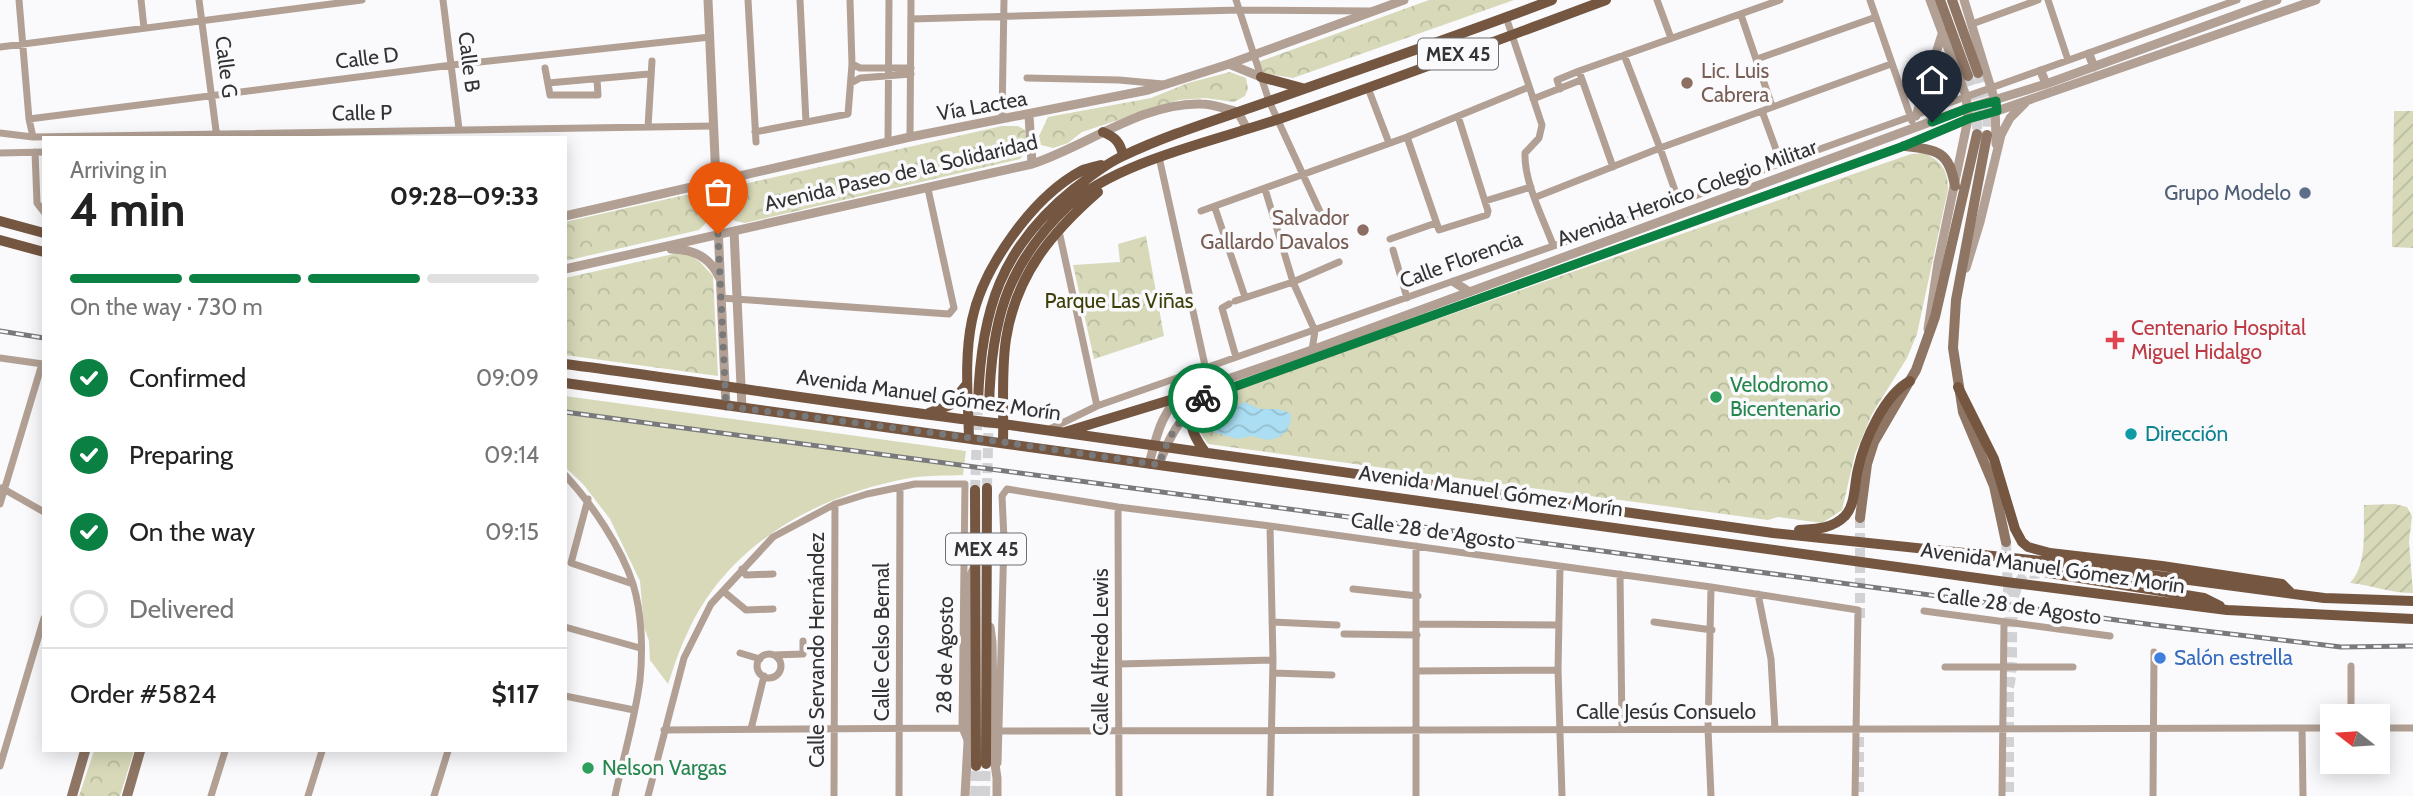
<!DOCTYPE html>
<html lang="en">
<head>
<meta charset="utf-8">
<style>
  body { margin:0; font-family:Cabin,sans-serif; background:#f2f2f2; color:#222; height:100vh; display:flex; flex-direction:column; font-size:26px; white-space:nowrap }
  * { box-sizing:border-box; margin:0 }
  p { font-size:23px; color:#767676 }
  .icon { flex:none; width:38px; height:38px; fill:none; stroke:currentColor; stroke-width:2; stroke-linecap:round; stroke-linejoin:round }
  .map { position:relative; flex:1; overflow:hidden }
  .sheet { position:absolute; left:42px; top:136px; width:525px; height:616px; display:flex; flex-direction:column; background:#fff; border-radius:0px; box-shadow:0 4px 18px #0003 }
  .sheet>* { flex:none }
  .needle { width:46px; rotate:287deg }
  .tools { position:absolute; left:2320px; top:704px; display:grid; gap:14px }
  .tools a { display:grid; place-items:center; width:70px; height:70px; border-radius:0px; background:#fff; box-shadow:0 4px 18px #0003; font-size:35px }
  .pin { position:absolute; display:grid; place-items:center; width:60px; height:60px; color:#fff; margin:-72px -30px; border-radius:50% 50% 50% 0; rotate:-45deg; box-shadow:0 0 7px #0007 }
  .pin .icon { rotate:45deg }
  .courier { position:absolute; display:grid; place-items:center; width:70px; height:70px; margin:-35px; border:5px solid #0b8043; border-radius:50%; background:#fff; color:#222; box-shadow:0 2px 9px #0007 }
  .summary em { font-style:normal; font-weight:800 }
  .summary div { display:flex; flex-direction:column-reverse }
  .summary { display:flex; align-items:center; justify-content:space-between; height:119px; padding:0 28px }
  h1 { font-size:46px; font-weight:800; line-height:52px }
  .bar { display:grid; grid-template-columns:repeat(4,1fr); gap:10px 7px; align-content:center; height:84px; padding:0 28px }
  .bar i { height:9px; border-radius:5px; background:#e0e0e0 }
  .bar .on { background:#0b8043 }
  .bar p { grid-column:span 4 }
  .line { display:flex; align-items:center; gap:18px; padding:0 28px; border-top:2px solid #e0e0e0 }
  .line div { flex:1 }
  ol { padding:0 28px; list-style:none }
  li { display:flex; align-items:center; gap:21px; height:77px }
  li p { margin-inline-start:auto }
  li .icon { padding:7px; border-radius:50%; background:#0b8043; color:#fff; stroke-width:4 }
  li:last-child { color:#767676 }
  li i { width:38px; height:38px; border:4px solid #e0e0e0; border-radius:50% }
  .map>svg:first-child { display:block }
</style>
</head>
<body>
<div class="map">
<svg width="2413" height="796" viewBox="0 0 2413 796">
  <defs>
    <pattern id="park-crowns" width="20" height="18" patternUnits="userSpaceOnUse" patternTransform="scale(1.75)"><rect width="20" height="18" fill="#d7d9b9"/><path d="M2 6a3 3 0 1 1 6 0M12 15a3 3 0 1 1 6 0" fill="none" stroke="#b9bba0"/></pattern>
    <pattern id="garden-furrows" width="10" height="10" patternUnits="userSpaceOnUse" patternTransform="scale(1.75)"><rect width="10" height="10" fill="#d7d9b9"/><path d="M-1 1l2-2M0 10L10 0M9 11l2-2" fill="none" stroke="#b9bba0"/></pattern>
    <pattern id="water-waves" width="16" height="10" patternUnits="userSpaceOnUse" patternTransform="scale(1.75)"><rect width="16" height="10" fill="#abdef2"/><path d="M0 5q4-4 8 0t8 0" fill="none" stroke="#94bfd0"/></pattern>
  </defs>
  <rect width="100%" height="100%" fill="#fafafd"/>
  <path fill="#d7d9b9" d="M 565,396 L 966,451 L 963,475 C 946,476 927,475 910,478 C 817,495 727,544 687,634 C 679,650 674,667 668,684 L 650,660 L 649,641 L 644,627 L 640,581 L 610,519 L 583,484 L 565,467 Z"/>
  <path fill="url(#park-crowns)" d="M 1429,0 L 1514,0 L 1293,78 L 1263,73 L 1258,62 Z
    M 1230,72 L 1246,78 L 1248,89 L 1245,96 L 1234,102 L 1205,98 L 1179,100 L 1082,132 L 1068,143 L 1053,148 L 1041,145 L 1039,136 L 1048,117 L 1151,98 L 1188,83 Z
    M 1002,126 L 1018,126 L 1025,130 L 1028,150 L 1020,159 L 745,223 L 735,221 L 726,214 C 724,201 725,195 735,186 Z
    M 1924,153 C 1941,161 1948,170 1948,189 L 1917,334 L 1907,358 L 1872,414 L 1855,454 L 1842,510 L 1822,523 L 1778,517 L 1768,520 L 1208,444 C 1196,426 1193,421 1202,401 L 1911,154 Z
    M 694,193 L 703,195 L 711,204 L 707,222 L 699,230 L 565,261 L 565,222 Z
    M 1146,236 L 1164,336 L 1094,359 L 1073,265 L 1120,262 L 1118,244 Z
    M 678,253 L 690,255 L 700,262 L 713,276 L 718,376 L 565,355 L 565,278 Z
    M 94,751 L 134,751 L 120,796 L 79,796 Z"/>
  <path fill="url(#garden-furrows)" d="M 2394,111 L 2413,111 L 2413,248 L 2392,247 Z
    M 2395,504 L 2407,507 L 2412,516 L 2409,542 L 2413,593 C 2388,593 2373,585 2350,583 C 2368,564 2363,530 2364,505 Z"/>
  <path fill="url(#water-waves)" d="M 1244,402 L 1260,409 L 1278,409 L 1290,413 L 1291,419 L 1287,431 L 1277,438 L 1267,440 L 1251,436 L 1237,439 L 1213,432 L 1211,426 L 1216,415 Z"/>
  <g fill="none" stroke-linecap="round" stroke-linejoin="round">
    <path stroke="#d2d2d5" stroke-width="10" stroke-dasharray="10 5" stroke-linecap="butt" d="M 1978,73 L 1988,108 L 1987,135
      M 1968,76 L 1977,104 L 1977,134
      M 1860,518 L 1860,620
      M 2006,542 L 2009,613 L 2009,796
      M 1859,737 L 1859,796"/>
    <path stroke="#d2d2d5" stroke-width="10" stroke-dasharray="10 5" stroke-linecap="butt" d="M 987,488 L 989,407
      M 975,490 L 978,402
      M 2009,687 C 2017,661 2004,588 2026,574 L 2049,573
      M 975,796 L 976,766
      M 985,796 L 986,764"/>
    <path stroke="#b2a094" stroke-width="7" d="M 19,0 L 29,119 L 33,137
      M 141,0 L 144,28
      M 199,0 L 217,138
      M 443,0 L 459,129
      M 748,0 L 756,142
      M 800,0 L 806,122
      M 1236,0 L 1269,101 L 1323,218
      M 1657,0 L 1671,38
      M 1870,0 L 1912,121
      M 2048,0 L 2068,60
      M 1741,15 L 1772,106
      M 1506,17 L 1542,125 L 1539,138 L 1525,153 C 1524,182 1543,218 1553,245
      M 911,19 L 1239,10 L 1370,11
      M 1972,24 L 2038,0
      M 0,47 L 362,0
      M 1624,55 L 1660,148 L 1679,202
      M 1757,59 L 1876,17
      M 852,64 L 860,68 L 911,68
      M 545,68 L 550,95 L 598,95 L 597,79
      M 1579,71 L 1613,167
      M 1027,78 L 1119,80 L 1163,84
      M 548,83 L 649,74
      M 851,83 L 860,78 L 911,74
      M 1368,88 L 1389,143
      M 1560,89 L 1557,80 L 1579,71 L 1780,0
      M 1533,99 L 1581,80
      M 1762,111 L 1781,163
      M 29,119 L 452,65 L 710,37
      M 1002,119 L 1004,0
      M 648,127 L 652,61
      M 755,132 L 848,114 L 852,64 L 850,0
      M 0,133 L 33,137 L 713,126
      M 910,137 L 911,0
      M 1407,137 L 1439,230 L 1487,215 L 1488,211 L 1458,116
      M 888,142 L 889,0
      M 35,152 L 37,203 L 44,212
      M 0,153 L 44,152
      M 1159,157 L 1206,370
      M 1265,189 L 1293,282 L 1315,331 L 1312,350
      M 1536,197 L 1660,148 L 1891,64
      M 1485,201 L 1531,187
      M 1215,208 L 1245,297
      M 1201,211 L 1407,137 L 1529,87
      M 1059,231 L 1097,406
      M 1390,239 L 1436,223
      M 1393,250 L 1407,298
      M 721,298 L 949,314 L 954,308 L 928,189
      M 1235,301 L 1293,282 L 1339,262
      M 1229,304 L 1222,308 L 1236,357
      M 0,358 L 43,364
      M 1050,429 L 1097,406 L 1679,202 L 1781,163 L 2237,0
      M 565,475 C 592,504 621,547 633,584 C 642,613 643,650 640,680 C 635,719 623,758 615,796
      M 2,488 L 44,512
      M 588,499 L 571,563 L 633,584
      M 0,504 L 42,364
      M 1118,507 L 1119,796
      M 1416,546 L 1416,796
      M 1560,567 L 1558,670 L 1562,796
      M 742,569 L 746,575 L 773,574
      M 1620,574 L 1622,729
      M 1353,589 L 1418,596
      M 723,591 L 746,610 L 773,609
      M 1758,594 L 1771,659 L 1775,729
      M 1924,611 L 2110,636
      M 1272,622 L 1337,625
      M 1654,622 L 1712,630
      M 1417,624 L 1558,625
      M 565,627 L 640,648
      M 1344,634 L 1417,635
      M 740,653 L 760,659
      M757 666a12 12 0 1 1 24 0a12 12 0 1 1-24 0Z
      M 774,655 L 803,654 L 803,641
      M 1119,664 L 1273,660
      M 1945,667 L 2073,667
      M 1417,671 L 1558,670
      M 1273,673 L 1332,675
      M 565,696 L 634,710
      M 2351,716 L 2351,666
      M 2302,728 L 2303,796
      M 2378,728 L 2413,728
      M 751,729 L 764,676
      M 664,730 L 962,728
      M 1000,731 L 2333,728
      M 998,763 L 1004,539 L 1002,496 L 1007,489 L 1118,507 L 1270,526 L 1711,587 L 1858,610 L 1855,796
      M 0,766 L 44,618
      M 211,796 L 225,751
      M 308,796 L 322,751
      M 434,796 L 448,751
      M 648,796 L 684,658 L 711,604 L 773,537 L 835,504 L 867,494 L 915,484 L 965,484 L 962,728 L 967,740
      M 834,796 L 835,504
      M 899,796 L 900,487
      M 1270,796 L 1273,660 L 1270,526
      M 1711,796 L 1708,729 L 1711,587
      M 2002,796 L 2004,622
      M 2153,796 L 2154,652"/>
    <path stroke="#b2a094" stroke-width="9" d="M 708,0 L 726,406
      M 1964,0 L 1995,101 L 1996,144
      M 2089,54 L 2094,67
      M 1229,64 L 1261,77
      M 2041,71 L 2046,84
      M 1029,115 L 1032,164
      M 1916,116 L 1943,31
      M 565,216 L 910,137 L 1148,90 L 1229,64 L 1404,0
      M 734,231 L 742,408
      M 671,249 C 692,249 710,257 719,277
      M 1966,268 L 1980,222 L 2001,135 L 2010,118 L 2025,103
      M 565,269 L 1032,164 C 1085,147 1143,102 1201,104 C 1213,104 1226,109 1238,112 L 1247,129
      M 1454,282 L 1468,291
      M 1928,329 L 1938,263 L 1968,119 L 1966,96 L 1930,0
      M 1149,464 C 1156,438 1162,406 1187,393 L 1312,350 L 1968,108 L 2046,84 L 2277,0
      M 1159,465 C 1167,441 1182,413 1203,398 L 1904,146 L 1968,119 L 1997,111 L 2316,0
      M 990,627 L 992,642 L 994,757 L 997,778 L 997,796
      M 965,796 L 968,742 L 968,599 L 969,579 L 974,568"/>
    <path stroke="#8e7564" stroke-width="10" d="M 1940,0 L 1968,76
      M 1952,0 L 1978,73
      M 1987,135 L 1956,300 L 1953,348 L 1963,412 L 1994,486 L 2006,542
      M 1904,146 C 1938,150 1949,151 1955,186
      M 1860,518 L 1867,464 L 1874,442 L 1916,370 L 1935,317 L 1977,134
      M 72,796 L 85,751
      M 127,796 L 140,751"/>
    <path stroke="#745641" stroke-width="10" d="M 1261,77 L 1302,88
      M 1103,132 C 1115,137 1120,142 1123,155
      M 0,221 L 44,233
      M 0,240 L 44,252
      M 565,364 C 711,383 857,407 1003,424 L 1773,533 L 2061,563 L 2324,598 L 2413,601
      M 565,383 L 2006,582 L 2227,610 L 2413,619
      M 1958,387 L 1994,459 L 2015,529 L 2022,542 L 2028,547 L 2050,553 L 2162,566 L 2282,584 L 2290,592
      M 978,402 C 981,310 1001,247 1075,188 C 1090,177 1105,164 1123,156 C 1169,134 1219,119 1267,102 C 1362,68 1458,36 1552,0
      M 989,407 C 991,323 1005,266 1068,206 C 1116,161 1219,140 1282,118 C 1391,81 1498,40 1606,0
      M 1189,410 C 1190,428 1195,439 1206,453
      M 929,413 L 950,405 L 967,384
      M 1065,432 L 1180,397
      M 969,438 C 968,398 964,358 972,320 C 983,267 1033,197 1081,171 C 1087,168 1095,167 1101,165
      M 1003,442 C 1004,408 1001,372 1006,339 C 1016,275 1051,233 1098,192
      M 975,490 L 976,766
      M 1799,530 C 1816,529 1832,529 1845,516 C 1856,504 1854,484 1858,469 C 1864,441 1884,395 1910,381
      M 2049,573 L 2204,598 L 2220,606
      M 986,764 L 987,488"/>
    <defs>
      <path id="rail" d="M 0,331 L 44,338
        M 565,412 L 2154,625 L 2341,647 L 2413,646"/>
    </defs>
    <use href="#rail" stroke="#79797b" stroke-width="5"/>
    <use href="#rail" stroke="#fafafd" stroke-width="2.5" stroke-dasharray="8" stroke-linecap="butt"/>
  </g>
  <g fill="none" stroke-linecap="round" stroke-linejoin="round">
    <path stroke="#79797a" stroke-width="7" stroke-dasharray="0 12.6" d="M 718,234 L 726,406 L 1003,442 L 1159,465 C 1166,441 1182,413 1203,398"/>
    <path stroke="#0b8043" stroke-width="9" d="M 1203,398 L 1904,146 L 1968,119 L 1997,111 L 1996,101 L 1968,108 L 1932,122"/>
  </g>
  <g fill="#8d6e63" stroke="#fafafd" stroke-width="2.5">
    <circle cx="1687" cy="83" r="7"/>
    <circle cx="1363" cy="230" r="7"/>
  </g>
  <circle fill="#5c6f8a" stroke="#fafafd" stroke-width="2.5" cx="2305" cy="193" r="7"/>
  <path fill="#e0444e" stroke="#fafafd" stroke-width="2.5" d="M2111.5 329.5h7v7h7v7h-7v7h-7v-7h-7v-7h7z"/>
  <g fill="#2e9e5b" stroke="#fafafd" stroke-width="2.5">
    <circle cx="1716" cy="397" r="7"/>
    <circle cx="588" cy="768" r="7"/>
  </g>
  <circle fill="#0f9aa8" stroke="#fafafd" stroke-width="2.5" cx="2131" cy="434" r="7"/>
  <circle fill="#3f7fe0" stroke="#fafafd" stroke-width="2.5" cx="2160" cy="658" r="7"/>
  <g text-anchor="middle" stroke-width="7" stroke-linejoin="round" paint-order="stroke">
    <g fill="#fafafd" stroke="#6f6f70" stroke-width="2">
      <rect x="1418" y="38.5" width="80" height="31" rx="5"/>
      <rect x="946" y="533.5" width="80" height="31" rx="5"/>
    </g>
    <g font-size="19" font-weight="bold" fill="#333334">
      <text x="1458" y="61">MEX 45</text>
      <text x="986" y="556">MEX 45</text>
    </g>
    <g font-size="21" fill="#333334" stroke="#fafafd">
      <text transform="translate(367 58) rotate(-7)" y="7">Calle D</text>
      <text transform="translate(469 62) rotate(83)" y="7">Calle B</text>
      <text transform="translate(226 67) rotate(83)" y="7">Calle G</text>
      <text transform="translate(982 106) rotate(-10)" y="7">Vía Lactea</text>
      <text transform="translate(362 113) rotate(-1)" y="7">Calle P</text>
      <text transform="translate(901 173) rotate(-13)" y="7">Avenida Paseo de la Solidaridad</text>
      <text transform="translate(1687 193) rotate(-20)" y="7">Avenida Heroico Colegio Militar</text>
      <text transform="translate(1461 260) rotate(-20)" y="7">Calle Florencia</text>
      <text transform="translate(929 395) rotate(8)" y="7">Avenida Manuel Gómez Morín</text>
      <text transform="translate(1491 491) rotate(8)" y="7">Avenida Manuel Gómez Morín</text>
      <text transform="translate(1433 531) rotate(8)" y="7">Calle 28 de Agosto</text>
      <text transform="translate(2053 568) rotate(8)" y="7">Avenida Manuel Gómez Morín</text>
      <text transform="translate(2019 606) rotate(8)" y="7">Calle 28 de Agosto</text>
      <text transform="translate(882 642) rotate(-90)" y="7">Calle Celso Bernal</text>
      <text transform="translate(817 650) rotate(-90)" y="7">Calle Servando Hernández</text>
      <text transform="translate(1101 652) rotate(-90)" y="7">Calle Alfredo Lewis</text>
      <text transform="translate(945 655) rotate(-89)" y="7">28 de Agosto</text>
      <text x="1666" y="719">Calle Jesús Consuelo</text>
    </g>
    <g font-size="21" fill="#785e54" stroke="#fafafd" text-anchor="start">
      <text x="1701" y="78">Lic. Luis<tspan x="1701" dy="24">Cabrera</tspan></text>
      <text x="1349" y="225" text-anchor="end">Salvador<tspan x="1349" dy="24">Gallardo Davalos</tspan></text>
    </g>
    <g font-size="21" fill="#4e5e75" stroke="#fafafd" text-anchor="end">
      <text x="2291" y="200">Grupo Modelo</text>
    </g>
    <g font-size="21" fill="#3d3e08" stroke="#fafafd">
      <text x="1119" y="308">Parque Las Viñas</text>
    </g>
    <g font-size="21" fill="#be3a42" stroke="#fafafd" text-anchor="start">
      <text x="2131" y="335">Centenario Hospital<tspan x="2131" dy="24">Miguel Hidalgo</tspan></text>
    </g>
    <g font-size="21" fill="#27864d" stroke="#fafafd" text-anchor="start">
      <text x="1730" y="392">Velodromo<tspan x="1730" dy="24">Bicentenario</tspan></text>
      <text x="602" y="775">Nelson Vargas</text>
    </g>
    <g font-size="21" fill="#0d838f" stroke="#fafafd" text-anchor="start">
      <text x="2145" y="441">Dirección</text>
    </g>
    <g font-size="21" fill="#366cbe" stroke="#fafafd" text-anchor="start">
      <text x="2174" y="665">Salón estrella</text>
    </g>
  </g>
</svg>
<div class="tools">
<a><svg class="needle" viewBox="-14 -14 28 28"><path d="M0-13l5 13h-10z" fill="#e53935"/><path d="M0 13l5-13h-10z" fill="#767676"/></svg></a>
</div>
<div class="pin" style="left:718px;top:234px;background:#ea580c"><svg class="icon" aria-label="bag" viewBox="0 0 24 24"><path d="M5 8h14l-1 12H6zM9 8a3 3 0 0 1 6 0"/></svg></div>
<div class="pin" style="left:1932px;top:122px;background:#1f2937"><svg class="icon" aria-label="home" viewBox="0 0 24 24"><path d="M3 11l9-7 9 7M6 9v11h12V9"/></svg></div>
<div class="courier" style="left:1203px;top:398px"><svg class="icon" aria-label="bike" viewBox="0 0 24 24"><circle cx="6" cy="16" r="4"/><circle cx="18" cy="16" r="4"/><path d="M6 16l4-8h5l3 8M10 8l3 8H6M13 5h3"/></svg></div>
<section class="sheet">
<div class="summary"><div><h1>4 min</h1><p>Arriving in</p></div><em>09:28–09:33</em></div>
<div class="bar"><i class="on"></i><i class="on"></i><i class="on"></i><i></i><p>On the way · 730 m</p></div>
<ol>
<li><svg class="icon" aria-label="check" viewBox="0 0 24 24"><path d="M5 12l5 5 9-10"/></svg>Confirmed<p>09:09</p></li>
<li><svg class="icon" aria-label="check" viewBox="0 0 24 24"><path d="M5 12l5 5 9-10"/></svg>Preparing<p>09:14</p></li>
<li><svg class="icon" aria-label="check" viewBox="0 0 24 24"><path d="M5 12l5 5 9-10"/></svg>On the way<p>09:15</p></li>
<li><i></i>Delivered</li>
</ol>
<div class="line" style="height:91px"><div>Order #5824</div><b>$117</b></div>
</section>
</div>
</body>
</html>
